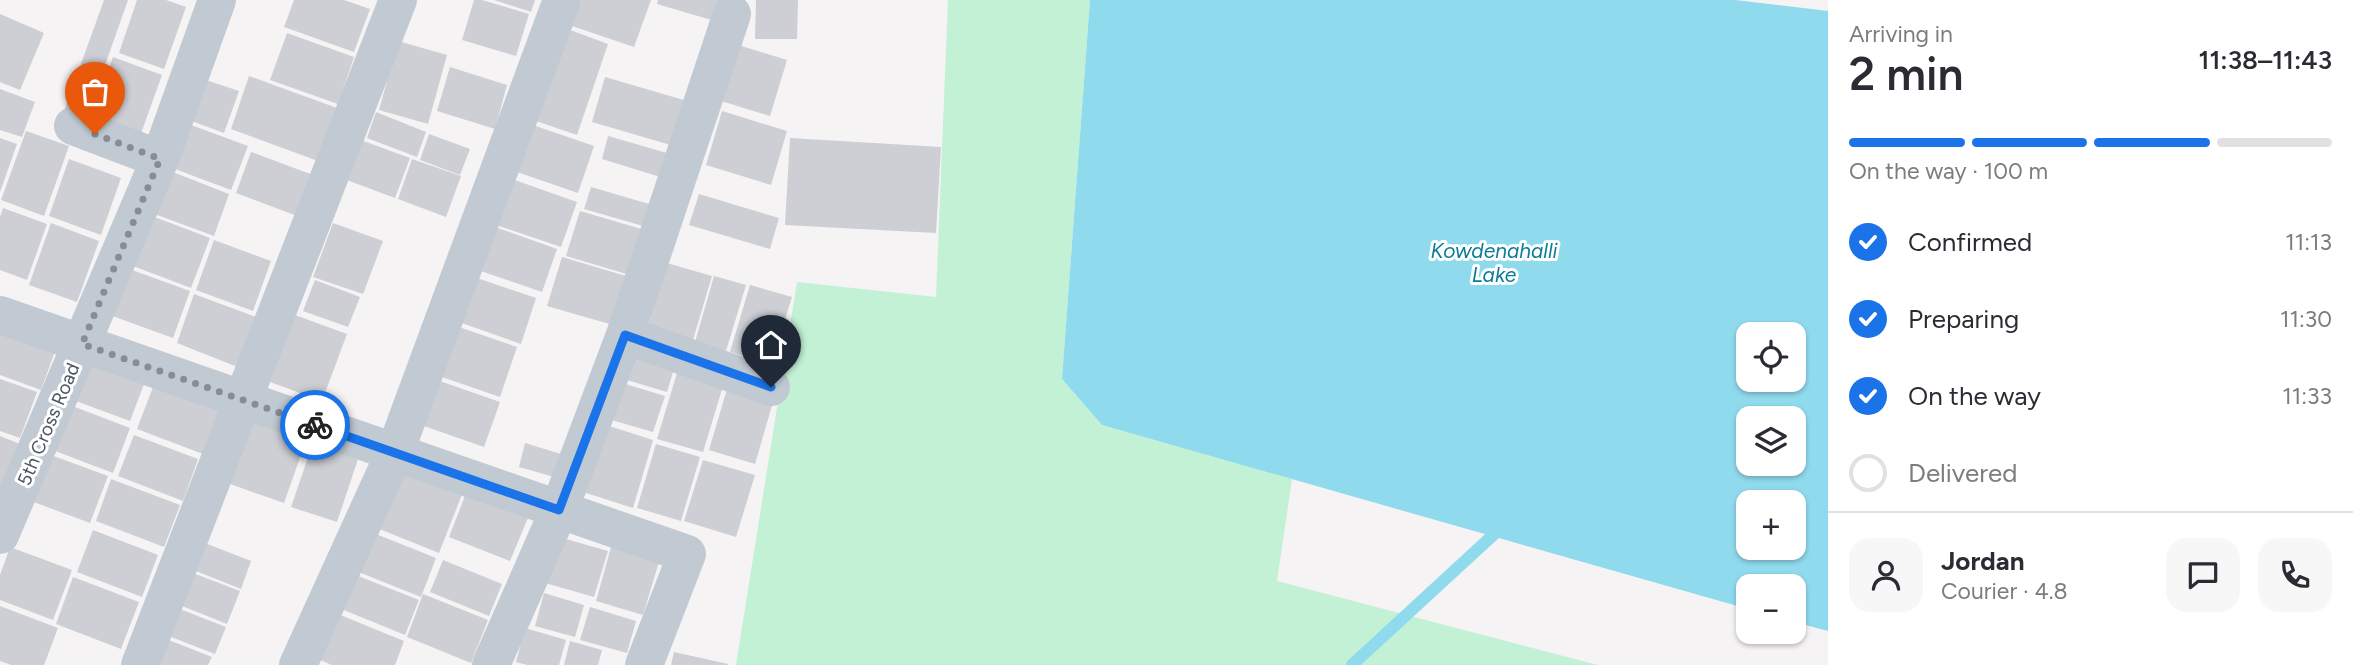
<!DOCTYPE html>
<html lang="en">
<head>
<meta charset="utf-8">
<style>
  body { margin:0; font-family:Figtree,sans-serif; background:#f7f7f7; color:#2b2b33; height:100vh; display:flex; flex-direction:column; font-size:26px; white-space:nowrap }
  * { box-sizing:border-box; margin:0 }
  p { font-size:23px; color:#7c7c81 }
  .icon { flex:none; width:38px; height:38px; fill:none; stroke:currentColor; stroke-width:2; stroke-linecap:round; stroke-linejoin:round }
  .map { position:relative; flex:1; overflow:hidden }
  .details { display:flex; flex-direction:column; background:#fff; width:525px }
  .details>* { flex:none }
  .tools { position:absolute; left:1736px; top:322px; display:grid; gap:14px }
  .tools a { display:grid; place-items:center; width:70px; height:70px; border-radius:14px; background:#fff; box-shadow:0 2px 5px #0004; font-size:35px }
  .pin { position:absolute; display:grid; place-items:center; width:60px; height:60px; color:#fff; margin:-72px -30px; border-radius:50% 50% 50% 0; rotate:-45deg; box-shadow:0 0 7px #0007 }
  .pin .icon { rotate:45deg }
  .courier { position:absolute; display:grid; place-items:center; width:70px; height:70px; margin:-35px; border:5px solid #1a73e8; border-radius:50%; background:#fff; color:#222; box-shadow:0 2px 9px #0007 }
  .head em { font-style:normal; font-weight:600 }
  .head div { display:flex; flex-direction:column-reverse }
  .head { display:flex; align-items:center; justify-content:space-between; height:119px; padding:0 21px }
  h1 { font-size:46px; font-weight:600; line-height:52px }
  .bar { display:grid; grid-template-columns:repeat(4,1fr); gap:10px 7px; align-content:center; height:84px; padding:0 21px }
  .bar i { height:9px; border-radius:5px; background:#e1e1e2 }
  .bar .active { background:#1a73e8 }
  .bar p { grid-column:span 4 }
  .line { display:flex; align-items:center; gap:18px; padding:0 21px; border-top:2px solid #e1e1e2 }
  .line div { flex:1 }
  .round { display:grid; place-items:center; flex:none; width:74px; height:74px; border-radius:21px; background:#f7f7f7 }
  ol { padding:0 21px; list-style:none }
  li { display:flex; align-items:center; gap:21px; height:77px }
  li p { margin-inline-start:auto }
  li .icon { padding:7px; border-radius:50%; background:#1a73e8; color:#fff; stroke-width:4 }
  li:last-child { color:#7c7c81 }
  li i { width:38px; height:38px; border:4px solid #e1e1e2; border-radius:50% }
  main { display:flex; flex:1; min-height:0 }
  .map>svg:first-child { display:block }
</style>
</head>
<body>
<main>
<div class="map">
<svg width="1828" height="665" viewBox="0 0 1828 665">
  <rect width="100%" height="100%" fill="#f5f3f3"/>
  <path fill="#c3f1d5" d="M 948,0 L 1090,0 L 1062,379 L 1102,425 L 1292,479 L 1277,581 L 1598,665 L 736,665 L 797,282 L 936,297 Z"/>
  <path fill="#90daee" fill-rule="evenodd" d="M 1090,0 L 1735,0 L 1828,11 L 1828,631 L 1794,622 L 1794,586 L 1748,586 L 1748,609 L 1102,425 L 1062,379 ZM 1748,334 L 1794,334 L 1794,380 L 1748,380 ZM 1748,418 L 1794,418 L 1794,464 L 1748,464 ZM 1748,502 L 1794,502 L 1794,548 L 1748,548 Z"/>
  <g fill="none" stroke-linecap="round" stroke-linejoin="round">
    <path stroke="#90daee" stroke-width="12" d="M 1352,665 L 1504,525"/>
  </g>
  <path fill="#cdcfd5" d="M 104,0 L 128,0 L 86,119 L 64,111 Z
    M 137,0 L 166,0 L 186,7 L 164,69 L 119,53 Z
    M 294,0 L 344,0 L 370,9 L 354,52 L 284,27 Z
    M 474,0 L 482,0 L 529,14 L 516,56 L 462,40 Z
    M 494,0 L 535,0 L 531,12 Z
    M 581,0 L 651,0 L 634,47 L 572,26 Z
    M 658,0 L 732,0 L 725,24 L 657,4 Z
    M 756,0 L 798,0 L 797,39 L 755,39 Z
    M 0,14 L 44,33 L 20,90 L 0,82 Z
    M 565,28 L 608,44 L 577,135 L 533,120 Z
    M 287,33 L 354,57 L 338,104 L 270,80 Z
    M 398,41 L 447,55 L 428,124 L 379,110 Z
    M 735,44 L 787,60 L 770,116 L 718,100 Z
    M 113,57 L 162,75 L 139,139 L 90,122 Z
    M 450,67 L 507,85 L 495,129 L 437,111 Z
    M 249,76 L 337,108 L 318,161 L 231,129 Z
    M 605,77 L 687,101 L 674,146 L 592,122 Z
    M 200,78 L 239,91 L 224,133 L 186,119 Z
    M 0,89 L 35,102 L 22,137 L 0,130 Z
    M 722,111 L 787,131 L 771,185 L 706,165 Z
    M 376,112 L 426,132 L 417,157 L 367,138 Z
    M 183,122 L 248,146 L 231,190 L 167,166 Z
    M 530,124 L 594,146 L 578,193 L 514,171 Z
    M 26,131 L 69,146 L 44,216 L 1,200 Z
    M 429,134 L 470,149 L 460,175 L 420,160 Z
    M 608,136 L 674,155 L 667,179 L 602,159 Z
    M 0,138 L 17,144 L 0,192 Z
    M 790,138 L 941,147 L 936,233 L 785,225 Z
    M 358,139 L 410,158 L 395,198 L 344,179 Z
    M 251,152 L 313,175 L 297,216 L 236,193 Z
    M 69,159 L 121,178 L 101,235 L 49,216 Z
    M 412,159 L 461,176 L 446,217 L 398,199 Z
    M 165,169 L 229,194 L 214,236 L 149,212 Z
    M 509,178 L 577,202 L 561,247 L 493,224 Z
    M 591,187 L 656,206 L 650,228 L 584,209 Z
    M 699,194 L 779,218 L 770,249 L 689,225 Z
    M 3,208 L 47,224 L 27,280 L 0,270 L 0,217 Z
    M 580,211 L 645,230 L 633,276 L 566,256 Z
    M 144,213 L 210,238 L 191,288 L 125,263 Z
    M 51,223 L 99,241 L 77,302 L 29,285 Z
    M 333,223 L 383,241 L 363,294 L 313,277 Z
    M 487,224 L 557,249 L 542,292 L 472,268 Z
    M 214,240 L 271,261 L 253,311 L 196,290 Z
    M 562,257 L 626,276 L 613,325 L 547,306 Z
    M 667,263 L 712,276 L 693,340 L 648,327 Z
    M 121,266 L 190,291 L 173,338 L 104,313 Z
    M 471,276 L 536,298 L 521,344 L 456,321 Z
    M 714,276 L 746,285 L 726,351 L 695,342 Z
    M 315,280 L 360,297 L 348,327 L 303,311 Z
    M 750,285 L 792,297 L 771,364 L 730,352 Z
    M 194,294 L 259,318 L 240,368 L 177,343 Z
    M 295,315 L 347,334 L 322,401 L 270,382 Z
    M 0,319 L 59,340 L 41,390 L 0,375 Z
    M 453,325 L 517,347 L 500,397 L 436,375 Z
    M 630,345 L 677,359 L 667,392 L 620,378 Z
    M 85,352 L 147,376 L 130,421 L 68,398 Z
    M 677,373 L 723,386 L 703,452 L 657,439 Z
    M 0,379 L 37,392 L 20,438 L 0,431 Z
    M 156,379 L 222,404 L 203,454 L 137,429 Z
    M 437,380 L 500,402 L 484,447 L 421,425 Z
    M 619,382 L 665,396 L 653,432 L 608,419 Z
    M 727,389 L 773,402 L 755,464 L 709,450 Z
    M 67,404 L 130,428 L 113,473 L 50,449 Z
    M 253,416 L 308,435 L 284,503 L 230,484 Z
    M 603,424 L 653,440 L 633,508 L 583,492 Z
    M 134,435 L 198,459 L 183,501 L 118,476 Z
    M 0,436 L 20,444 L 0,490 Z
    M 313,443 L 358,459 L 337,522 L 291,507 Z
    M 525,443 L 561,454 L 554,477 L 519,467 Z
    M 656,444 L 700,457 L 681,521 L 637,508 Z
    M 48,454 L 108,476 L 90,523 L 31,501 Z
    M 703,460 L 755,475 L 736,537 L 684,521 Z
    M 396,466 L 463,492 L 439,553 L 372,526 Z
    M 111,479 L 180,505 L 164,547 L 96,521 Z
    M 468,488 L 530,513 L 510,561 L 449,537 Z
    M 93,530 L 158,555 L 142,597 L 77,572 Z
    M 366,530 L 436,558 L 421,597 L 351,569 Z
    M 559,537 L 608,551 L 594,597 L 545,583 Z
    M 197,540 L 251,561 L 241,589 L 186,567 Z
    M 613,540 L 661,555 L 643,615 L 596,601 Z
    M 10,547 L 72,570 L 53,620 L 0,600 L 0,575 Z
    M 443,560 L 502,584 L 489,616 L 430,592 Z
    M 185,570 L 240,591 L 227,624 L 172,602 Z
    M 348,572 L 419,600 L 405,635 L 334,606 Z
    M 73,577 L 139,602 L 121,649 L 56,624 Z
    M 544,593 L 584,605 L 575,637 L 535,626 Z
    M 423,594 L 488,620 L 471,663 L 407,637 Z
    M 0,606 L 58,628 L 44,665 L 11,665 L 0,661 Z
    M 172,606 L 226,627 L 215,654 L 161,633 Z
    M 590,607 L 636,621 L 627,653 L 580,640 Z
    M 333,612 L 404,641 L 395,665 L 332,665 L 315,658 Z
    M 525,628 L 566,640 L 559,665 L 527,665 L 516,662 Z
    M 161,637 L 212,657 L 208,665 L 150,665 Z
    M 570,641 L 602,650 L 598,665 L 564,665 Z
    M 674,652 L 728,664 L 728,665 L 671,665 Z"/>
  <g fill="none" stroke-linecap="round" stroke-linejoin="round">
    <path stroke="#c1cad2" stroke-width="38" d="M 73,126 L 160,159
      M 0,315 L 687,554 L 644,665
      M 625,335 L 771,387
      M 0,535 L 160,159 L 217,0
      M 140,665 L 398,0
      M 298,665 L 395,452 L 562,0
      M 491,665 L 559,510 L 625,335 L 732,14"/>
  </g>
  <g fill="none" stroke-linecap="round" stroke-linejoin="round">
    <path stroke="#868d94" stroke-width="7" stroke-dasharray="0 12.6" d="M 95,134 L 160,159 L 82,344 L 315,425"/>
    <path stroke="#1a73e8" stroke-width="9" d="M 315,425 L 559,510 L 625,335 L 771,387"/>
  </g>
  <g text-anchor="middle" stroke-width="6" stroke-linejoin="round" paint-order="stroke">
    <g font-size="19" fill="#4a5661" stroke="#fff">
      <text transform="translate(48 424) rotate(-67)" y="7">5th Cross Road</text>
    </g>
    <g font-size="21" font-style="italic" fill="#0c7c9b" stroke="#fff">
      <text x="1494" y="258">Kowdenahalli<tspan x="1494" dy="24">Lake</tspan></text>
    </g>
  </g>
</svg>
<div class="tools">
<a><svg class="icon" aria-label="locate" viewBox="0 0 24 24"><circle cx="12" cy="12" r="6"/><path d="M12 2v4M12 18v4M2 12h4M18 12h4"/></svg></a>
<a><svg class="icon" aria-label="layers" viewBox="0 0 24 24"><path d="M12 4l9 5-9 5-9-5zM3 14l9 5 9-5"/></svg></a>
<a>+</a>
<a>−</a>
</div>
<div class="pin" style="left:95px;top:134px;background:#ea580c"><svg class="icon" aria-label="bag" viewBox="0 0 24 24"><path d="M5 8h14l-1 12H6zM9 8a3 3 0 0 1 6 0"/></svg></div>
<div class="pin" style="left:771px;top:387px;background:#1f2937"><svg class="icon" aria-label="home" viewBox="0 0 24 24"><path d="M3 11l9-7 9 7M6 9v11h12V9"/></svg></div>
<div class="courier" style="left:315px;top:425px"><svg class="icon" aria-label="bike" viewBox="0 0 24 24"><circle cx="6" cy="16" r="4"/><circle cx="18" cy="16" r="4"/><path d="M6 16l4-8h5l3 8M10 8l3 8H6M13 5h3"/></svg></div>
</div>
<section class="details">
<div class="head"><div><h1>2 min</h1><p>Arriving in</p></div><em>11:38–11:43</em></div>
<div class="bar"><i class="active"></i><i class="active"></i><i class="active"></i><i></i><p>On the way · 100 m</p></div>
<ol>
<li><svg class="icon" aria-label="check" viewBox="0 0 24 24"><path d="M5 12l5 5 9-10"/></svg>Confirmed<p>11:13</p></li>
<li><svg class="icon" aria-label="check" viewBox="0 0 24 24"><path d="M5 12l5 5 9-10"/></svg>Preparing<p>11:30</p></li>
<li><svg class="icon" aria-label="check" viewBox="0 0 24 24"><path d="M5 12l5 5 9-10"/></svg>On the way<p>11:33</p></li>
<li><i></i>Delivered</li>
</ol>
<div class="line" style="height:126px"><a class="round"><svg class="icon" aria-label="person" viewBox="0 0 24 24"><circle cx="12" cy="8" r="4"/><path d="M4 21q1-7 8-7t8 7"/></svg></a><div><b>Jordan</b><p>Courier · 4.8</p></div><a class="round"><svg class="icon" aria-label="chat" viewBox="0 0 24 24"><path d="M4 5h16v11H9l-5 4z"/></svg></a><a class="round"><svg class="icon" aria-label="phone" viewBox="0 0 24 24"><path d="M5 4h4l2 5-3 2q2 4 5 5l2-3 5 2v4C11 20 4 13 5 4z"/></svg></a></div>
</section>
</main>
</body>
</html>
